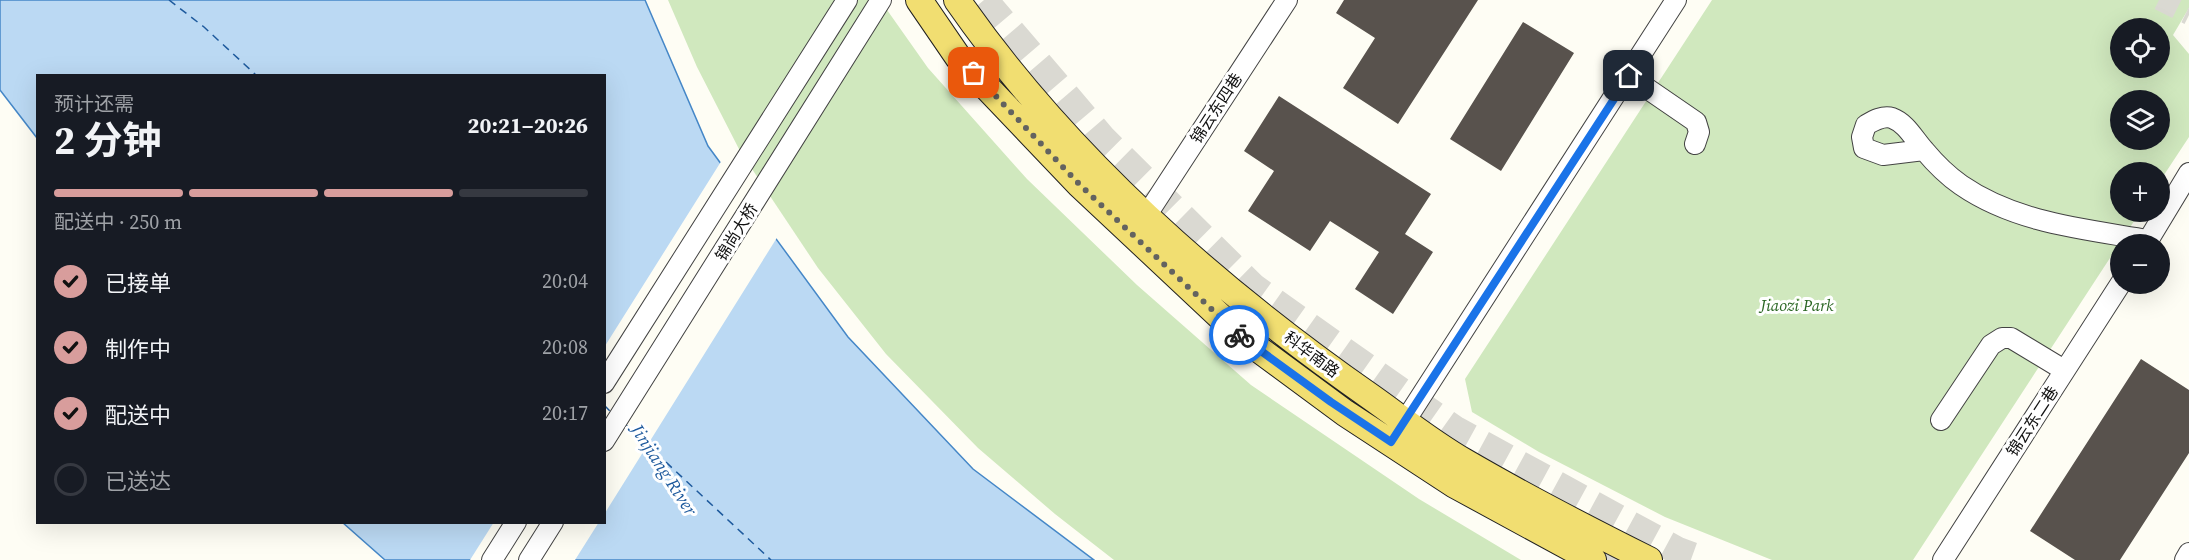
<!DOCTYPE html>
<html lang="zh">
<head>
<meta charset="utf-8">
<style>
  body { margin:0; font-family:"Source Serif 4","Noto Sans SC",serif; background:#20242c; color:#f1f3f6; height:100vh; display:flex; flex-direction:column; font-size:22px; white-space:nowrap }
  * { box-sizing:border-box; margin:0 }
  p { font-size:20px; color:#9ea1a6 }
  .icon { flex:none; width:33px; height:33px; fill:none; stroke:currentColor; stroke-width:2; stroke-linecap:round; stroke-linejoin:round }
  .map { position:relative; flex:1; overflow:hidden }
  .drawer { position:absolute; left:36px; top:74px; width:570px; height:450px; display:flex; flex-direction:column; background:#171b24; border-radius:0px; box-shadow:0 6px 24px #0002 }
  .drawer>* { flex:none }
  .controls { position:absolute; left:2110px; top:18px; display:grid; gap:12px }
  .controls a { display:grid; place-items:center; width:60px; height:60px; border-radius:50%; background:#171b24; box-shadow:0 6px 24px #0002; font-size:30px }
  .pin { position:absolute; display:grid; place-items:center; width:51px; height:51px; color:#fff; margin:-26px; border-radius:12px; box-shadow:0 3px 9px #0006 }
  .courier { position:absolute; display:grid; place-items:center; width:60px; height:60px; margin:-30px; border:4px solid #1a73e8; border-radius:50%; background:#fff; color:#222; box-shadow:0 2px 8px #0007 }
  .headline em { font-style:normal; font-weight:700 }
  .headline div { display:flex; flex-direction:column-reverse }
  .headline { display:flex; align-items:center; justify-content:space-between; height:102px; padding:0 18px }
  h1 { font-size:39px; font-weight:700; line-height:45px }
  .bar { display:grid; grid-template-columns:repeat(4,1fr); gap:9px 6px; align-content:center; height:72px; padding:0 18px }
  .bar i { height:8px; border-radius:4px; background:#363941 }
  .bar .selected { background:#d89d9c }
  .bar p { grid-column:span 4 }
  ol { padding:0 18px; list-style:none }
  li { display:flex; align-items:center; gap:18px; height:66px }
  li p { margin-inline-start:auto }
  li .icon { padding:6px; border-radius:50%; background:#d89d9c; color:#111; stroke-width:4 }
  li:last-child { color:#9ea1a6 }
  li i { width:33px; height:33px; border:3px solid #363941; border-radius:50% }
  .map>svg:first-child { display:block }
</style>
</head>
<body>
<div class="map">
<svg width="2189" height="560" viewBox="0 0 2189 560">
  <rect width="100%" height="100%" fill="#fefdf4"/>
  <path fill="#d0e8be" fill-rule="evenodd" d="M 668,0 L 880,0 L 928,68 L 1027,179 L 1137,285 L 1251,385 L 1419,499 L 1521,560 L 1114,560 L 1055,514 L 978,448 L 886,354 L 818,268 L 740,151 L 697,67 Z
    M 1712,0 L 2189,0 L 2189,8 L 2173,35 L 2189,54 L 2189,137 L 2160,181 L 2160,172 L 2121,172 L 2121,212 L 2140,212 L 1913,560 L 1772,560 L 1665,517 L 1539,452 L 1472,412 L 1465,379 ZM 2121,28 L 2160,28 L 2160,68 L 2121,68 ZM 2121,100 L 2160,100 L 2160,140 L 2121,140 Z"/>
  <path fill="#bbd9f3" stroke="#4587c7" stroke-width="1.5" d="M 0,0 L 645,0 L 708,146 L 848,337 L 973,469 L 1094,560 L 385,560 L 342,522 L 604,522 L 604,75 L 38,75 L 37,138 L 0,90 Z"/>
  <path fill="#fefdf4" d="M 722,160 L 778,236 L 605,513 L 605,346 Z
    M 494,522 L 599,522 L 575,560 L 470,560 Z"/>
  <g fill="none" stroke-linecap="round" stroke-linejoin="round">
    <path stroke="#1e5a9d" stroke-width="1.5" stroke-dasharray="8 6" stroke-linecap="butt" d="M 169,0 L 204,27 L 256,75
      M 604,405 L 612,413
      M 625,424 L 771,560"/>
  </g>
  <path fill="#58524d" d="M 1344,0 L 1478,0 L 1398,124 L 1343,88 L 1375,38 L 1336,13 Z
    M 1523,22 L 1574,53 L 1501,171 L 1450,139 Z
    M 1279,96 L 1431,194 L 1405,234 L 1433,252 L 1393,314 L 1355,289 L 1379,252 L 1330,221 L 1310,251 L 1248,211 L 1274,171 L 1244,151 Z
    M 2141,359 L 2189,390 L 2189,453 L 2120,560 L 2075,560 L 2030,531 Z"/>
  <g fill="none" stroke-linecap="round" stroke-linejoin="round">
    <path stroke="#dad9d2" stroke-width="20" stroke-dasharray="20 10" stroke-linecap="butt" d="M 2159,0 L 2189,15"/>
    <path stroke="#dad9d2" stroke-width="28" stroke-dasharray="28 14" stroke-linecap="butt" d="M 984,0 L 1103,139 L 1253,287 L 1454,429 L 1678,551 L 1703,560
      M 1565,534 L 1621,560"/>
    <defs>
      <path id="minor" d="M 1629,76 L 1696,122 L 1699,132 L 1695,144
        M 1924,150 L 1883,155 L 1864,148 L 1862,137 L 1866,125 C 1873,121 1883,115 1892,118 C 1906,123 1914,139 1924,150 C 1934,162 1948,176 1961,185 C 2016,223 2084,229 2148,240
        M 1146,216 L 1287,0
        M 2146,244 L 2189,173
        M 604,383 L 847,0
        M 1941,420 L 1991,345 L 2002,338 L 2011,338 L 2064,370
        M 1398,432 L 1676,0
        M 604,441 L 881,0
        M 492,560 L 516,522
        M 529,560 L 553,522
        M 1943,560 L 2121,283
        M 2185,560 L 2189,553"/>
      <path id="major" d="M 919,0 L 958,57 L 1080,185 L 1242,337 L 1345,413 L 1455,485 L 1593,560
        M 957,0 C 1066,157 1215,288 1371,397 C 1402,419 1432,443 1465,462 C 1525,497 1587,529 1649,560"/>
    </defs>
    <use href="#minor" stroke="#434343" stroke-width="22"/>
    <use href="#major" stroke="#212121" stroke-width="28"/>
    <use href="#minor" stroke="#fff" stroke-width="20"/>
    <use href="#major" stroke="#f1de71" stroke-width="26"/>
  </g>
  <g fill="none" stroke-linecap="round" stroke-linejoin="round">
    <path stroke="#636360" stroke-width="6" stroke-dasharray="0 10.8" d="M 974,73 L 1080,185 L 1239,335"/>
    <path stroke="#1a73e8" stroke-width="8" d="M 1239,335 L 1331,402 L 1391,442 L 1629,76"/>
  </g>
  <g text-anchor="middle" stroke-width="6" stroke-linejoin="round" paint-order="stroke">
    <g font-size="16" fill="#101010" stroke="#fff">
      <text transform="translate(1216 108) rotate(-57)" y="6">锦云东四巷</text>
      <text transform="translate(736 232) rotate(-58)" y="6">锦尚大桥</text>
      <text transform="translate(1312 354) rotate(37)" y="6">科华南路</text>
      <text transform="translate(2032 421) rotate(-57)" y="6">锦云东二巷</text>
    </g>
    <g font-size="16" font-style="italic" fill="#2a6623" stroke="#fff">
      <text x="1797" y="311">Jiaozi Park</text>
    </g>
    <g font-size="18" font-style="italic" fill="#1e5a9d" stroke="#fff">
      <text transform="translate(664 470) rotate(57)" y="6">Jinjiang River</text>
    </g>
  </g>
</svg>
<div class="controls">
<a><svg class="icon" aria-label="locate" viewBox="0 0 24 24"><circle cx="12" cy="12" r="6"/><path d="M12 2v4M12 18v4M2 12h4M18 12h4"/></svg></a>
<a><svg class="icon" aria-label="layers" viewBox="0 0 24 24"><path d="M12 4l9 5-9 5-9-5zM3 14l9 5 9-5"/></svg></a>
<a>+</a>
<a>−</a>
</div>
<div class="pin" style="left:974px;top:73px;background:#ea580c"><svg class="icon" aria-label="bag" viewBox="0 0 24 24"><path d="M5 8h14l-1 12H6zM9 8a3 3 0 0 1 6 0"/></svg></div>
<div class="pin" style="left:1629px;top:76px;background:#1f2937"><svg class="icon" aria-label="home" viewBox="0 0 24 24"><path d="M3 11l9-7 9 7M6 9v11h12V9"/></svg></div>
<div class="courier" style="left:1239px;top:335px"><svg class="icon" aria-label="bike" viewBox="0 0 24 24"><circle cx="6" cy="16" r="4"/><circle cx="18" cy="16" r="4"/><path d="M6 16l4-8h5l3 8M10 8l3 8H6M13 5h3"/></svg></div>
<section class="drawer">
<div class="headline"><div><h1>2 分钟</h1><p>预计还需</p></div><em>20:21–20:26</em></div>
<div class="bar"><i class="selected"></i><i class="selected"></i><i class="selected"></i><i></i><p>配送中 · 250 m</p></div>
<ol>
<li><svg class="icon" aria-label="check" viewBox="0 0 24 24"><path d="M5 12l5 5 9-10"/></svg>已接单<p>20:04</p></li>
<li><svg class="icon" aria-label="check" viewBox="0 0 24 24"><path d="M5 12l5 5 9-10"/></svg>制作中<p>20:08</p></li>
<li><svg class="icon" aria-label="check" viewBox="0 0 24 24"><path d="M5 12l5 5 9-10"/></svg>配送中<p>20:17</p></li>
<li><i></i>已送达</li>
</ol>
</section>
</div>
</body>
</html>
